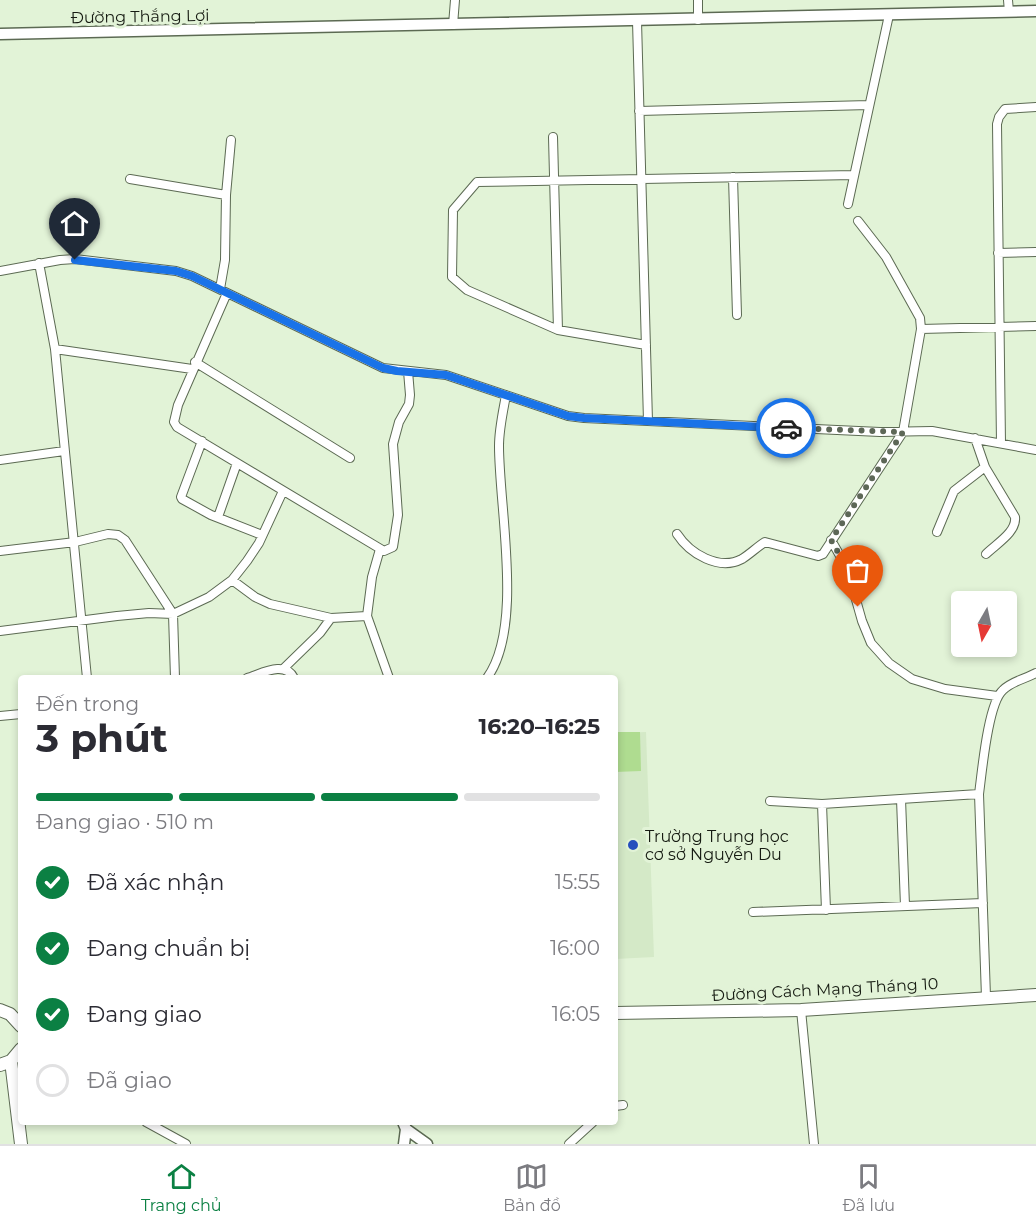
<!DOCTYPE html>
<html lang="vi">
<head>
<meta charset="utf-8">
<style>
  body { margin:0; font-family:Montserrat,sans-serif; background:#f7f7f7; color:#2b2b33; height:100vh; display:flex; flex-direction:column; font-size:22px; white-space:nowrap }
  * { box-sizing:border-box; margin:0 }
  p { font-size:20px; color:#7c7c81 }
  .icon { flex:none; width:33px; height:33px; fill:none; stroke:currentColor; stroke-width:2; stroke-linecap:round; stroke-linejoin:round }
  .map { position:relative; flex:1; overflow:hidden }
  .side { position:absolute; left:18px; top:675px; width:600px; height:450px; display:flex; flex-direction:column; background:#fff; border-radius:6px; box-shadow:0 3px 9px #0003 }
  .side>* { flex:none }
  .needle { width:39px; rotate:189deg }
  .controls { position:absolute; left:951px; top:591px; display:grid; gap:12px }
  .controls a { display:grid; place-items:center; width:66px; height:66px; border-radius:6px; background:#fff; box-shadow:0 3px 9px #0003; font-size:30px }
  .pin { position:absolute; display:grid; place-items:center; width:51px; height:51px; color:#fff; margin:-62px -26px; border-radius:50% 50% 50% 0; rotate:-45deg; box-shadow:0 0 6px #0007 }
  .pin .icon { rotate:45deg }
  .courier { position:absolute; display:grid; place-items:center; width:60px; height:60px; margin:-30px; border:4px solid #1a73e8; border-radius:50%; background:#fff; color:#222; box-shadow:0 2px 8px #0007 }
  .summary em { font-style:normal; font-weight:700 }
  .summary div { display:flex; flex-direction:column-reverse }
  .summary { display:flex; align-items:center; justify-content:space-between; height:102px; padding:0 18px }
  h1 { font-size:39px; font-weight:700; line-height:45px }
  .bar { display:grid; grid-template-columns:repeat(4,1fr); gap:9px 6px; align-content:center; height:72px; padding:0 18px }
  .bar i { height:8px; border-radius:4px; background:#e1e1e2 }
  .bar .on { background:#0b8043 }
  .bar p { grid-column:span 4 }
  ol { padding:0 18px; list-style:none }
  li { display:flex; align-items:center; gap:18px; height:66px }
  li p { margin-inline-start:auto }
  li .icon { padding:6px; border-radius:50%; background:#0b8043; color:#fff; stroke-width:4 }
  li:last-child { color:#7c7c81 }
  li i { width:33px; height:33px; border:3px solid #e1e1e2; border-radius:50% }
  .menu { display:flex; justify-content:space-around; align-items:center; height:84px; border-top:2px solid #e1e1e2; background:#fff; font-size:16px; color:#7c7c81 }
  .menu a { display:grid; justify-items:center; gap:3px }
  .menu .on { color:#0b8043 }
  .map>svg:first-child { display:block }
</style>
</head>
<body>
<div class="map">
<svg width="1036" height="1144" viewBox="0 0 1036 1144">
  <rect width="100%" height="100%" fill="#e2f3d7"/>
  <path fill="#d4e9c7" d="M 646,732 L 654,957 L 615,959 L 615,733 Z"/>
  <path fill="#afdc90" d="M 640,732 L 641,771 L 615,772 L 615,732 Z"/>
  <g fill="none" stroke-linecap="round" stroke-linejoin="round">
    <defs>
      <path id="minor" d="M 698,0 L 698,20
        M 1008,0 L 1009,12
        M 637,21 L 648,421
        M 453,25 L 455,0
        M 639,111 L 869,105
        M 553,137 L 558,330
        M 733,177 L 737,315
        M 130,179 L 226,195
        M 848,204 L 889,15
        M 998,253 L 1036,252
        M 39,263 L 55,349 L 87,678
        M 0,271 L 60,260 L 75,259 L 176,271 L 192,276 L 383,368 L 446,375 L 568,416 L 584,418 L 880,432 L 932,431 L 1036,450
        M 220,289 L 225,260 L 226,195 L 231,140
        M 227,293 L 178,405 L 174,422 L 177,427 L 384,551 L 393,547 L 398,515 L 393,444 L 399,422 L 409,404 L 410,395 L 408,371
        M 921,329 L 1036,326
        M 646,345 L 558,330 L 467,290 L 452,277 L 453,210 L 477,182 L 854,175
        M 55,349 L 192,369
        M 195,362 L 350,458
        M 975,438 L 985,467 L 1015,517 C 1017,532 996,544 986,554
        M 202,441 L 181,497 L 182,499 L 211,515 L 262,535
        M 1001,443 L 997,124 L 999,117 L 1005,109 L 1036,107
        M 0,460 L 64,451
        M 218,517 L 237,463
        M 937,532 L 954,491 L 985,467
        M 677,534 C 690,554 719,571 742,559 C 750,554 757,547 765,542 L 818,556 L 823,554 L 903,432 L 921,329 L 920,318 L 886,257 L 858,221
        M 831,540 L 847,568 L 862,621 L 871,643 L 889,663 L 912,679 L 945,689 L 997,696
        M 380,549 L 372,577 L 367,616 L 389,678
        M 0,551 L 75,542 L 108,534 L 118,535 L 125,540 L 173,614 L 175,678
        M 232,580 L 255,597 L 270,604 L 331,618 L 367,616
        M 0,631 L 117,616 L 149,613 L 173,614 L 209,597 L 232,580 L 247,561 L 259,543 L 283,491
        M 283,669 L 320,633 L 331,618
        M 247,678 C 261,674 285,660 294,678
        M 487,678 C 524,627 499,509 499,446 C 499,429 503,412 506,395
        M 0,716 L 21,714
        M 901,799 L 905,906
        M 770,801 L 822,804 L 979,794
        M 822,804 L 826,910
        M 753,912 L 983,903
        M 986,997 L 979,794 C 982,772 988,703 1003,690 C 1012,681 1025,679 1036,673
        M 801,1010 L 814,1144
        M 615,1106 L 623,1105
        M 146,1122 L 186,1144
        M 569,1144 L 593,1122"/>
      <path id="tertiary" d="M 0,34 L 1036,11
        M 403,1122 L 406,1129 L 404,1144
        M 406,1129 L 427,1144"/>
      <path id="secondary" d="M 0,1010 L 10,1014 L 21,1026
        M 615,1013 L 801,1010 L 1036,995
        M 11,1061 L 21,1144
        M 0,1065 L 11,1061 L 21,1049"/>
    </defs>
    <use href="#minor" stroke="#5c6a53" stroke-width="10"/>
    <use href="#tertiary" stroke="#5c6a53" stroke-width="13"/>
    <use href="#secondary" stroke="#5c6a53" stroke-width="14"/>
    <use href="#minor" stroke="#fff" stroke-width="8"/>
    <use href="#tertiary" stroke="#fff" stroke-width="10"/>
    <use href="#secondary" stroke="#fff" stroke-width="12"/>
  </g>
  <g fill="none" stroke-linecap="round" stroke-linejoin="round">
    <path stroke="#5d6757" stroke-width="6" stroke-dasharray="0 10.8" d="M 786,428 L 903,432 L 831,540 L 847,568 L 858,607"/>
    <path stroke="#1a73e8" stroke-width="8" d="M 75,260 L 176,271 L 192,276 L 383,368 L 397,371 L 446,375 L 568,416 L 584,418 L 786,428"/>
  </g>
  <circle fill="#264fbd" stroke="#e2f3d7" stroke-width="2" cx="633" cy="845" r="6"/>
  <g text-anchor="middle" stroke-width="6" stroke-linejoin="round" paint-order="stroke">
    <g font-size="16" fill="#161b12" stroke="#e2f3d7">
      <text transform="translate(140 16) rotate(-1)" y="6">Đường Thắng Lợi</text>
      <text transform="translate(825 989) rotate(-3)" y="6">Đường Cách Mạng Tháng 10</text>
    </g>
    <g font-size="16" fill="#161b12" stroke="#e2f3d7" text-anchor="start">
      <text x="645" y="842">Trường Trung học<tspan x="645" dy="18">cơ sở Nguyễn Du</tspan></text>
    </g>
  </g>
</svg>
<div class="controls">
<a><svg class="needle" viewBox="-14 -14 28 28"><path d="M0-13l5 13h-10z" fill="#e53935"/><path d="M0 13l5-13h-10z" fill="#7c7c81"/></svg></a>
</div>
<div class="pin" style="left:858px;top:607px;background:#ea580c"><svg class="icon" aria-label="bag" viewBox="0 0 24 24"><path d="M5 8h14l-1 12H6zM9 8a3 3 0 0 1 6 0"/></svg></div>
<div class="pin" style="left:75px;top:260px;background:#1f2937"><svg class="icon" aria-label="home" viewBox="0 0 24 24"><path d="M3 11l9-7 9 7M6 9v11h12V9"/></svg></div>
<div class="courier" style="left:786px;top:428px"><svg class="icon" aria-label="car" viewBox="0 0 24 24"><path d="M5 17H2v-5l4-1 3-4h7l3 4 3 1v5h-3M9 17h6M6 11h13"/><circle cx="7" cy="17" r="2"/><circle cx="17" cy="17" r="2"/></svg></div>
<section class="side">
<div class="summary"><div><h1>3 phút</h1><p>Đến trong</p></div><em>16:20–16:25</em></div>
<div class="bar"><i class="on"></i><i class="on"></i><i class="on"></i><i></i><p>Đang giao · 510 m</p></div>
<ol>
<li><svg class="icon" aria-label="check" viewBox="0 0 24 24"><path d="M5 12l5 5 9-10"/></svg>Đã xác nhận<p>15:55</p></li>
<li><svg class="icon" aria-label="check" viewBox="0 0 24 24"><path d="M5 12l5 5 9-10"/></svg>Đang chuẩn bị<p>16:00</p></li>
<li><svg class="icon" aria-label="check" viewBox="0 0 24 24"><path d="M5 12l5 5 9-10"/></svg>Đang giao<p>16:05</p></li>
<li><i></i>Đã giao</li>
</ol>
</section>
</div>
<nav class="menu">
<a class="on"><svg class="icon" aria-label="home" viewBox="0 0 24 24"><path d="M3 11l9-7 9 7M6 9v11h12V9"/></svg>Trang chủ</a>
<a><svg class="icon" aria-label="map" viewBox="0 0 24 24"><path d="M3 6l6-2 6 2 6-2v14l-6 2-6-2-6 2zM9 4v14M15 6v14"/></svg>Bản đồ</a>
<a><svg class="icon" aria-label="saved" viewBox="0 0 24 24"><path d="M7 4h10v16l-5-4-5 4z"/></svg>Đã lưu</a>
</nav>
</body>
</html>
